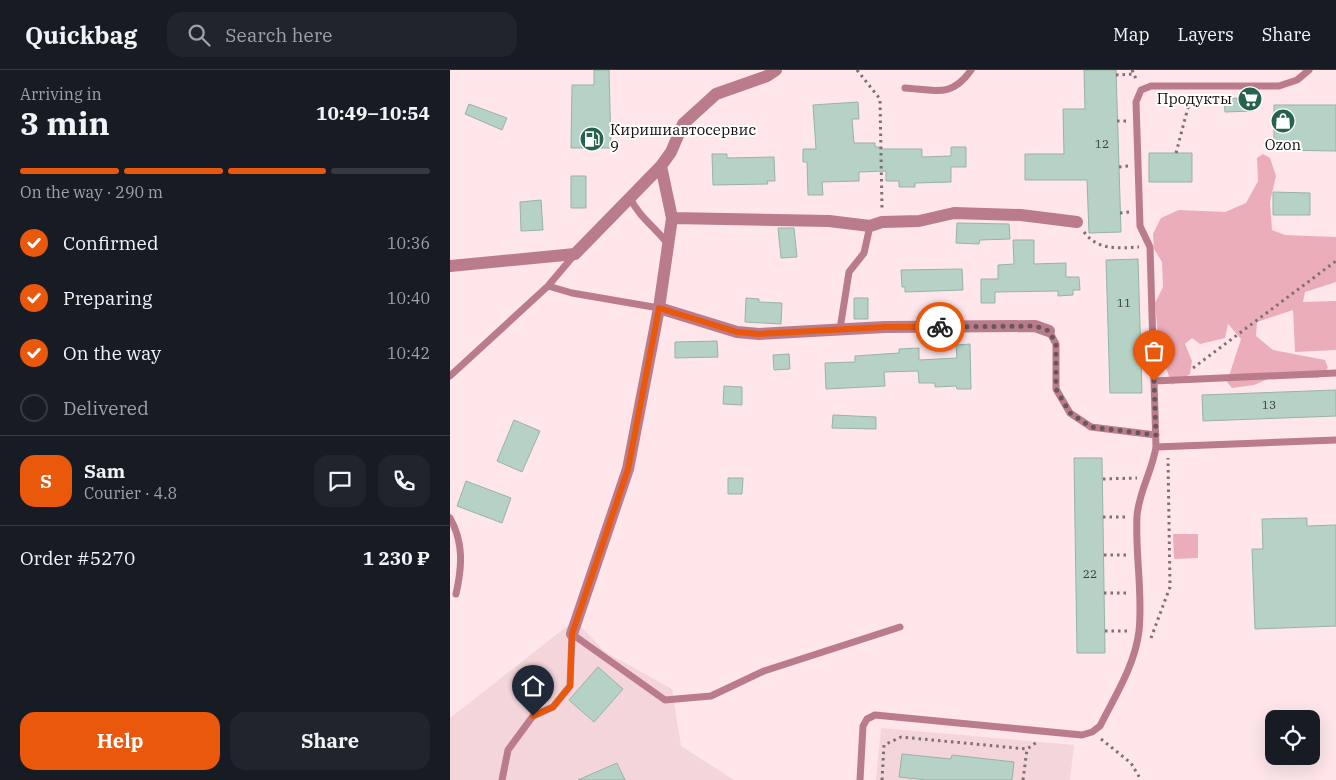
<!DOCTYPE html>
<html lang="en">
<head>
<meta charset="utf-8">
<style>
  body { margin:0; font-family:"IBM Plex Serif",serif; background:#20242c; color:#f1f3f6; height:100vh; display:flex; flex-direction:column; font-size:19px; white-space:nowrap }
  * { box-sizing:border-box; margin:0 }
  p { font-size:16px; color:#9ea1a6 }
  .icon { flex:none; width:28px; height:28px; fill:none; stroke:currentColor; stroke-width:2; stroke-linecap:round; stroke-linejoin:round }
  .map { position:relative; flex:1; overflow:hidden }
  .side { display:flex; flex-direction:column; background:#171b24; width:450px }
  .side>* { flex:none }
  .tools { position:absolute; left:815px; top:640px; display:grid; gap:10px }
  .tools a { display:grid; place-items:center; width:55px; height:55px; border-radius:10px; background:#171b24; box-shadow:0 5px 20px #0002; font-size:25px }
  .pin { position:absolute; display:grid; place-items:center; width:42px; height:42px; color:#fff; margin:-51px -21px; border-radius:50% 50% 50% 0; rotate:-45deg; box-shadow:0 0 5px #0007 }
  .pin .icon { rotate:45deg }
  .courier { position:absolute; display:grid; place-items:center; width:50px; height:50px; margin:-25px; border:4px solid #ea580c; border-radius:50%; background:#fff; color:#222; box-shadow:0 1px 6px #0007 }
  .head em { font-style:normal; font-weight:800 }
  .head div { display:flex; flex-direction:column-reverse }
  .head { display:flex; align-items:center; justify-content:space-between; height:85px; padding:0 20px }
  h1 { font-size:32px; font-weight:800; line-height:38px }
  .bar { display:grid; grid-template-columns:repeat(4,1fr); gap:8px 5px; align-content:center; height:60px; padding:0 20px }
  .bar i { height:6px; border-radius:4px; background:#363941 }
  .bar .active { background:#ea580c }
  .bar p { grid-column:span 4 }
  .line { display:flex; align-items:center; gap:12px; padding:0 20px; border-top:1px solid #363941 }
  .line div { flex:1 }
  .round { display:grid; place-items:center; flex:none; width:52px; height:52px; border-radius:15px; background:#20242c }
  ol { padding:0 20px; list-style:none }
  li { display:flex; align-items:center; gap:15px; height:55px }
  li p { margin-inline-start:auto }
  li .icon { padding:5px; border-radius:50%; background:#ea580c; color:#fff; stroke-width:4 }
  li:last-child { color:#9ea1a6 }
  li i { width:28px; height:28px; border:2px solid #363941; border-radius:50% }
  .primary-button { display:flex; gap:10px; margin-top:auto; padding:10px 20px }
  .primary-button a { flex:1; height:58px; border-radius:15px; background:#ea580c; color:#fff; font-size:20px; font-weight:800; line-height:58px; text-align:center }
  .primary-button a+a { background:#20242c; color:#f1f3f6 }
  header { display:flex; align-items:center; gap:30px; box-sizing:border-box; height:70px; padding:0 25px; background:#171b24; border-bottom:1px solid #363941 }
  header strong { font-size:24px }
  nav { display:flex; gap:28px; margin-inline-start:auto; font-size:18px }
  .search { width:350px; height:45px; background:#20242c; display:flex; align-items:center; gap:12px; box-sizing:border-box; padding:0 18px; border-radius:15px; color:#9ea1a6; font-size:19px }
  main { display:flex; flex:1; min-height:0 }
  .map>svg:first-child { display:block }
</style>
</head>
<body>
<header>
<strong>Quickbag</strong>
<div class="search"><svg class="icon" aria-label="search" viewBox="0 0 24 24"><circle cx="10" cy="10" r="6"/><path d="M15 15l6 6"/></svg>Search here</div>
<nav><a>Map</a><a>Layers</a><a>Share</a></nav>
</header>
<main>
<section class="side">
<div class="head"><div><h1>3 min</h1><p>Arriving in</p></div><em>10:49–10:54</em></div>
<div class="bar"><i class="active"></i><i class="active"></i><i class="active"></i><i></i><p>On the way · 290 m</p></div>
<ol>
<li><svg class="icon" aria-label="check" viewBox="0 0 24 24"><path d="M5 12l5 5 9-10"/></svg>Confirmed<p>10:36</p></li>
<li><svg class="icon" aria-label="check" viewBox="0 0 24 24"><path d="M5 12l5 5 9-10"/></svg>Preparing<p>10:40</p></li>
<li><svg class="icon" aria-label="check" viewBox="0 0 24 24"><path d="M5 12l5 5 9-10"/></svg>On the way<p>10:42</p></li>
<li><i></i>Delivered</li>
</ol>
<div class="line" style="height:90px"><b class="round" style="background:#ea580c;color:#fff">S</b><div><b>Sam</b><p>Courier · 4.8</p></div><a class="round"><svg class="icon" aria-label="chat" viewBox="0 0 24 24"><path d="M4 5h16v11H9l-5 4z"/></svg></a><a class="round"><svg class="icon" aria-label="phone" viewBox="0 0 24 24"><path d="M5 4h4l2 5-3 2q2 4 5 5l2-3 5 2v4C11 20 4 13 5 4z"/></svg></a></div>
<div class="line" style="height:65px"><div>Order #5270</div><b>1 230 ₽</b></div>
<div class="primary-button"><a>Help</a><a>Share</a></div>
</section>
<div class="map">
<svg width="886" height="710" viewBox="0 0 886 710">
  <rect width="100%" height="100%" fill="#fee6ea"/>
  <path fill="#f3d5da" d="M 125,550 L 155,582 L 222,619 L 231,676 L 284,710 L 0,710 L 0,648 Z
    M 431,658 L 624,675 L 620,710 L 426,710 Z"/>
  <path fill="#ecadbb" d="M 813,84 L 820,88 L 826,106 L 820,132 L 822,160 L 835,165 L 886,167 L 886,212 L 855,222 L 853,232 L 886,231 L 886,280 L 845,282 L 843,240 L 807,252 L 806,266 L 823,280 L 875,290 L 878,298 L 868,308 L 825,306 L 804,315 L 782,318 L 777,312 L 791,269 L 778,254 L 775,268 L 750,274 L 742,268 L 735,274 L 742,291 L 740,304 L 722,315 L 709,277 L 705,233 L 713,217 L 712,192 L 704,179 L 703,164 L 711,148 L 729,140 L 775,142 L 796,133 L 808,111 L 807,88 Z
    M 723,464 L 748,464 L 748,488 L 724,489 Z"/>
  <path fill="#b6d2c6" stroke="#97b3a7" d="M 144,0 L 159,0 L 161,78 L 121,78 L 122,15 L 144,15 Z
    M 634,0 L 666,0 L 671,162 L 639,163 L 637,110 L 575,110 L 575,84 L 614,84 L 613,39 L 635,39 Z
    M 803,27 L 803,41 L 775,42 L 774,29 Z
    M 408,32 L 409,49 L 402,49 L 404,73 L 425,73 L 425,77 L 429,77 L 429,79 L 472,79 L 472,87 L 501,86 L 501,77 L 516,77 L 516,97 L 501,97 L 501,112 L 465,113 L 465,117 L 449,117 L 449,111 L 436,111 L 436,101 L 409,102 L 409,111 L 372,112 L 373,125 L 358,125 L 357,92 L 353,92 L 353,79 L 366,79 L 363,35 Z
    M 19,34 L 57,48 L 52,60 L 15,44 Z
    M 824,35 L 886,35 L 886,81 L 824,80 Z
    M 699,83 L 742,83 L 742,112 L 699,112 Z
    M 262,84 L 277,84 L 277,88 L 324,87 L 325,111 L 317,111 L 318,114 L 263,115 Z
    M 121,106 L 136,106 L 136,138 L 121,138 Z
    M 823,122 L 860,123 L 860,145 L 823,145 Z
    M 91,130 L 93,160 L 71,161 L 70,132 Z
    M 507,153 L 559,154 L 560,169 L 530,170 L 529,174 L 506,173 Z
    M 328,158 L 344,158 L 347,187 L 331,188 Z
    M 563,170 L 584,170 L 584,194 L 616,193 L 616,207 L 629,207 L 630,220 L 623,220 L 623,225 L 608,226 L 608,221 L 545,222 L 545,233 L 531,233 L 531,209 L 548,209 L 548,195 L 564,194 Z
    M 688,189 L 692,323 L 660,323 L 656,190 Z
    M 512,199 L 513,220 L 455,222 L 455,217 L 452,217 L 451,200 Z
    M 296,228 L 309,229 L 309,232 L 332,233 L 331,254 L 295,252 Z
    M 404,228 L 418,228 L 418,249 L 404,249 Z
    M 267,271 L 268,287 L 225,288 L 225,272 Z
    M 520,274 L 521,319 L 507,319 L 506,316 L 485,317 L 485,313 L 469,313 L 468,301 L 434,302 L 435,316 L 376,319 L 375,293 L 405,292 L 405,286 L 449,283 L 449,279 L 469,278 L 469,290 L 507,288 L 506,275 Z
    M 339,284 L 340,299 L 324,300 L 323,285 Z
    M 274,316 L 292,317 L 292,335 L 273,334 Z
    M 886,320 L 886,346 L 753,351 L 752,325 Z
    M 383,345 L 426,347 L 426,359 L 382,358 Z
    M 64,350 L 90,361 L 72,402 L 47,391 Z
    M 624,388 L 652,388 L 655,583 L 627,583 Z
    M 278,408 L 293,408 L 292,424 L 278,424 Z
    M 16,411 L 61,428 L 52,453 L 7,436 Z
    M 857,448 L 857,456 L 886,455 L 886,556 L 805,559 L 802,479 L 813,479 L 812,449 Z
    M 148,597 L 173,619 L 144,652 L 119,630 Z
    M 452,684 L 501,689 L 502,685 L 564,692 L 562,710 L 476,710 L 449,707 Z
    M 167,693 L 175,710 L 128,710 Z"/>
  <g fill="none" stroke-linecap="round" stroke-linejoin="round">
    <path stroke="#7f6f72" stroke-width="3" stroke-dasharray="2.5 4" stroke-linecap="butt" d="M 407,0 L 430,29 L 432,139
      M 682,0 L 687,11
      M 666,5 L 684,4
      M 667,51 L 676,51
      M 726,83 L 741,26
      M 669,97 L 678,96
      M 670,143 L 680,142
      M 634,162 C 648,181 668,178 689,177
      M 743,298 L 886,191
      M 653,409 L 687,408
      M 653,447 L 678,447
      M 654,485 L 678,485
      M 654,523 L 679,523
      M 655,561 L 679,561
      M 701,568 L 720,517 L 718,388
      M 651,669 L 681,693 L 691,710
      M 432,710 L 434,675 L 451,667 L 577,679 L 587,672
      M 573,710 L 577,679"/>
    <path stroke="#ba7c8a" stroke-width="7" d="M 455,18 C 485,20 502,28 521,0
      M 180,128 C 190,148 204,156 217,173
      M 98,216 L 122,223 L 209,238
      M 390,259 L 399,202 L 414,183 L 420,156
      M 599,261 L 606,274 L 606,319 L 620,343 L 641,357 L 706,365
      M 0,306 L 98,216 L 125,184
      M 704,311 L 886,303
      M 706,377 L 886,370
      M 0,448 C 14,473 12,497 6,524
      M 122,564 L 215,630 L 261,626 L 314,601 L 450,557
      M 52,710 L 58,680 L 83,646 L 103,637 L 120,616 L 122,564
      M 410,710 L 413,656 L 417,649 L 425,645 L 632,665 L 642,662 L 650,656 C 665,626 685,595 689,561 C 693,523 685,484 687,446 C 689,421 702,402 706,377 L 700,177 L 690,156 L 686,32 L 691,20 L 701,16 L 829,16 L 847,10 L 859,0"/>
    <path stroke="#ba7c8a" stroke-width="12" d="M 222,148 L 379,151 L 420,156 L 432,152 L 469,151 L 504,143 L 571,145 L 627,152
      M 0,196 L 125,184 L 211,96
      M 209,238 L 287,262 L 309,264 L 435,257 L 585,256 L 599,261
      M 122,564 L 178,399 L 209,238 L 222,148 L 211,96 L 221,82 L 233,54 L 266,24 L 317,6 L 326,0"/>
  </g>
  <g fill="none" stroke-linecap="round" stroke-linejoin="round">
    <path stroke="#67585b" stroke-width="5" stroke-dasharray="0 9" d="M 490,257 L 585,256 L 599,261 L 606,274 L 606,319 L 620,343 L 641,357 L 706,365 L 704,311"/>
    <path stroke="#ea580c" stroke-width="6" d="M 83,646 L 103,637 L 120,616 L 122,564 L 178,399 L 209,238 L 287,262 L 309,264 L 435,257 L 490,257"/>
  </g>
  <defs>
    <symbol id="supermarket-disc" viewBox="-11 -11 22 22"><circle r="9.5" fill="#26634e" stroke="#fff"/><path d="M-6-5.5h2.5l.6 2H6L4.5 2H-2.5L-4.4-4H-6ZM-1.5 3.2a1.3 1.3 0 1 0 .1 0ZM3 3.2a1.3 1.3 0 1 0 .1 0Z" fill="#fff"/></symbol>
    <symbol id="shop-disc" viewBox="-11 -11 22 22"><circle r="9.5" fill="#26634e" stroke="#fff"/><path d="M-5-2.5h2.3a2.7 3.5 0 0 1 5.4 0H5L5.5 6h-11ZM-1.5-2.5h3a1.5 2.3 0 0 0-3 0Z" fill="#fff"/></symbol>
    <symbol id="fuel-disc" viewBox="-11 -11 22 22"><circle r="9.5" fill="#26634e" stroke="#fff"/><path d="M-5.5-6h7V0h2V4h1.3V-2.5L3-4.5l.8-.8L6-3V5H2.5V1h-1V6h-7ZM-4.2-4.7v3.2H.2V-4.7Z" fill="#fff"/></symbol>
  </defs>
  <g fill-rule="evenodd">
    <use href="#supermarket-disc" x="786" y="15" width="28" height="28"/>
    <use href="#shop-disc" x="819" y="37" width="28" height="28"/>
    <use href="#fuel-disc" x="128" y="55" width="28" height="28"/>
  </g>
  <g text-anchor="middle" stroke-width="4" stroke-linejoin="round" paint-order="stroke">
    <g font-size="12" fill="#3e3e3c">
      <text x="652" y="78">12</text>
      <text x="674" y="237">11</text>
      <text x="819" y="339">13</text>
      <text x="640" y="508">22</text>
    </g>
    <g font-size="15" fill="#160c0e" stroke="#fff" text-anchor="end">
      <text x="782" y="34">Продукты</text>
      <text x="160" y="65" text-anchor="start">Киришиавтосервис<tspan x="160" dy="17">9</tspan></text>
      <text x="833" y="80" text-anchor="middle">Ozon</text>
    </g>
  </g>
</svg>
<div class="tools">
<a><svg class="icon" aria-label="locate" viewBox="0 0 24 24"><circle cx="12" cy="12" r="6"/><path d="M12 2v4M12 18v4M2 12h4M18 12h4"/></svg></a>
</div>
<div class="pin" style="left:704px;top:311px;background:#ea580c"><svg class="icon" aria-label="bag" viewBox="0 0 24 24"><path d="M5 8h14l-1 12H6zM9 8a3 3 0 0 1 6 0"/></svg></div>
<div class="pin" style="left:83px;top:646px;background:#1f2937"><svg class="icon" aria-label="home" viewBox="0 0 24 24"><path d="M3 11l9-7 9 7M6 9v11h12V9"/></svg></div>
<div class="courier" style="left:490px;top:257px"><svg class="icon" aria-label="bike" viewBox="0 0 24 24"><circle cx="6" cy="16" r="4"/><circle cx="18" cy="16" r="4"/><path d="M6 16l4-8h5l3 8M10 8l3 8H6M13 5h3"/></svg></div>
</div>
</main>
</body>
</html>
